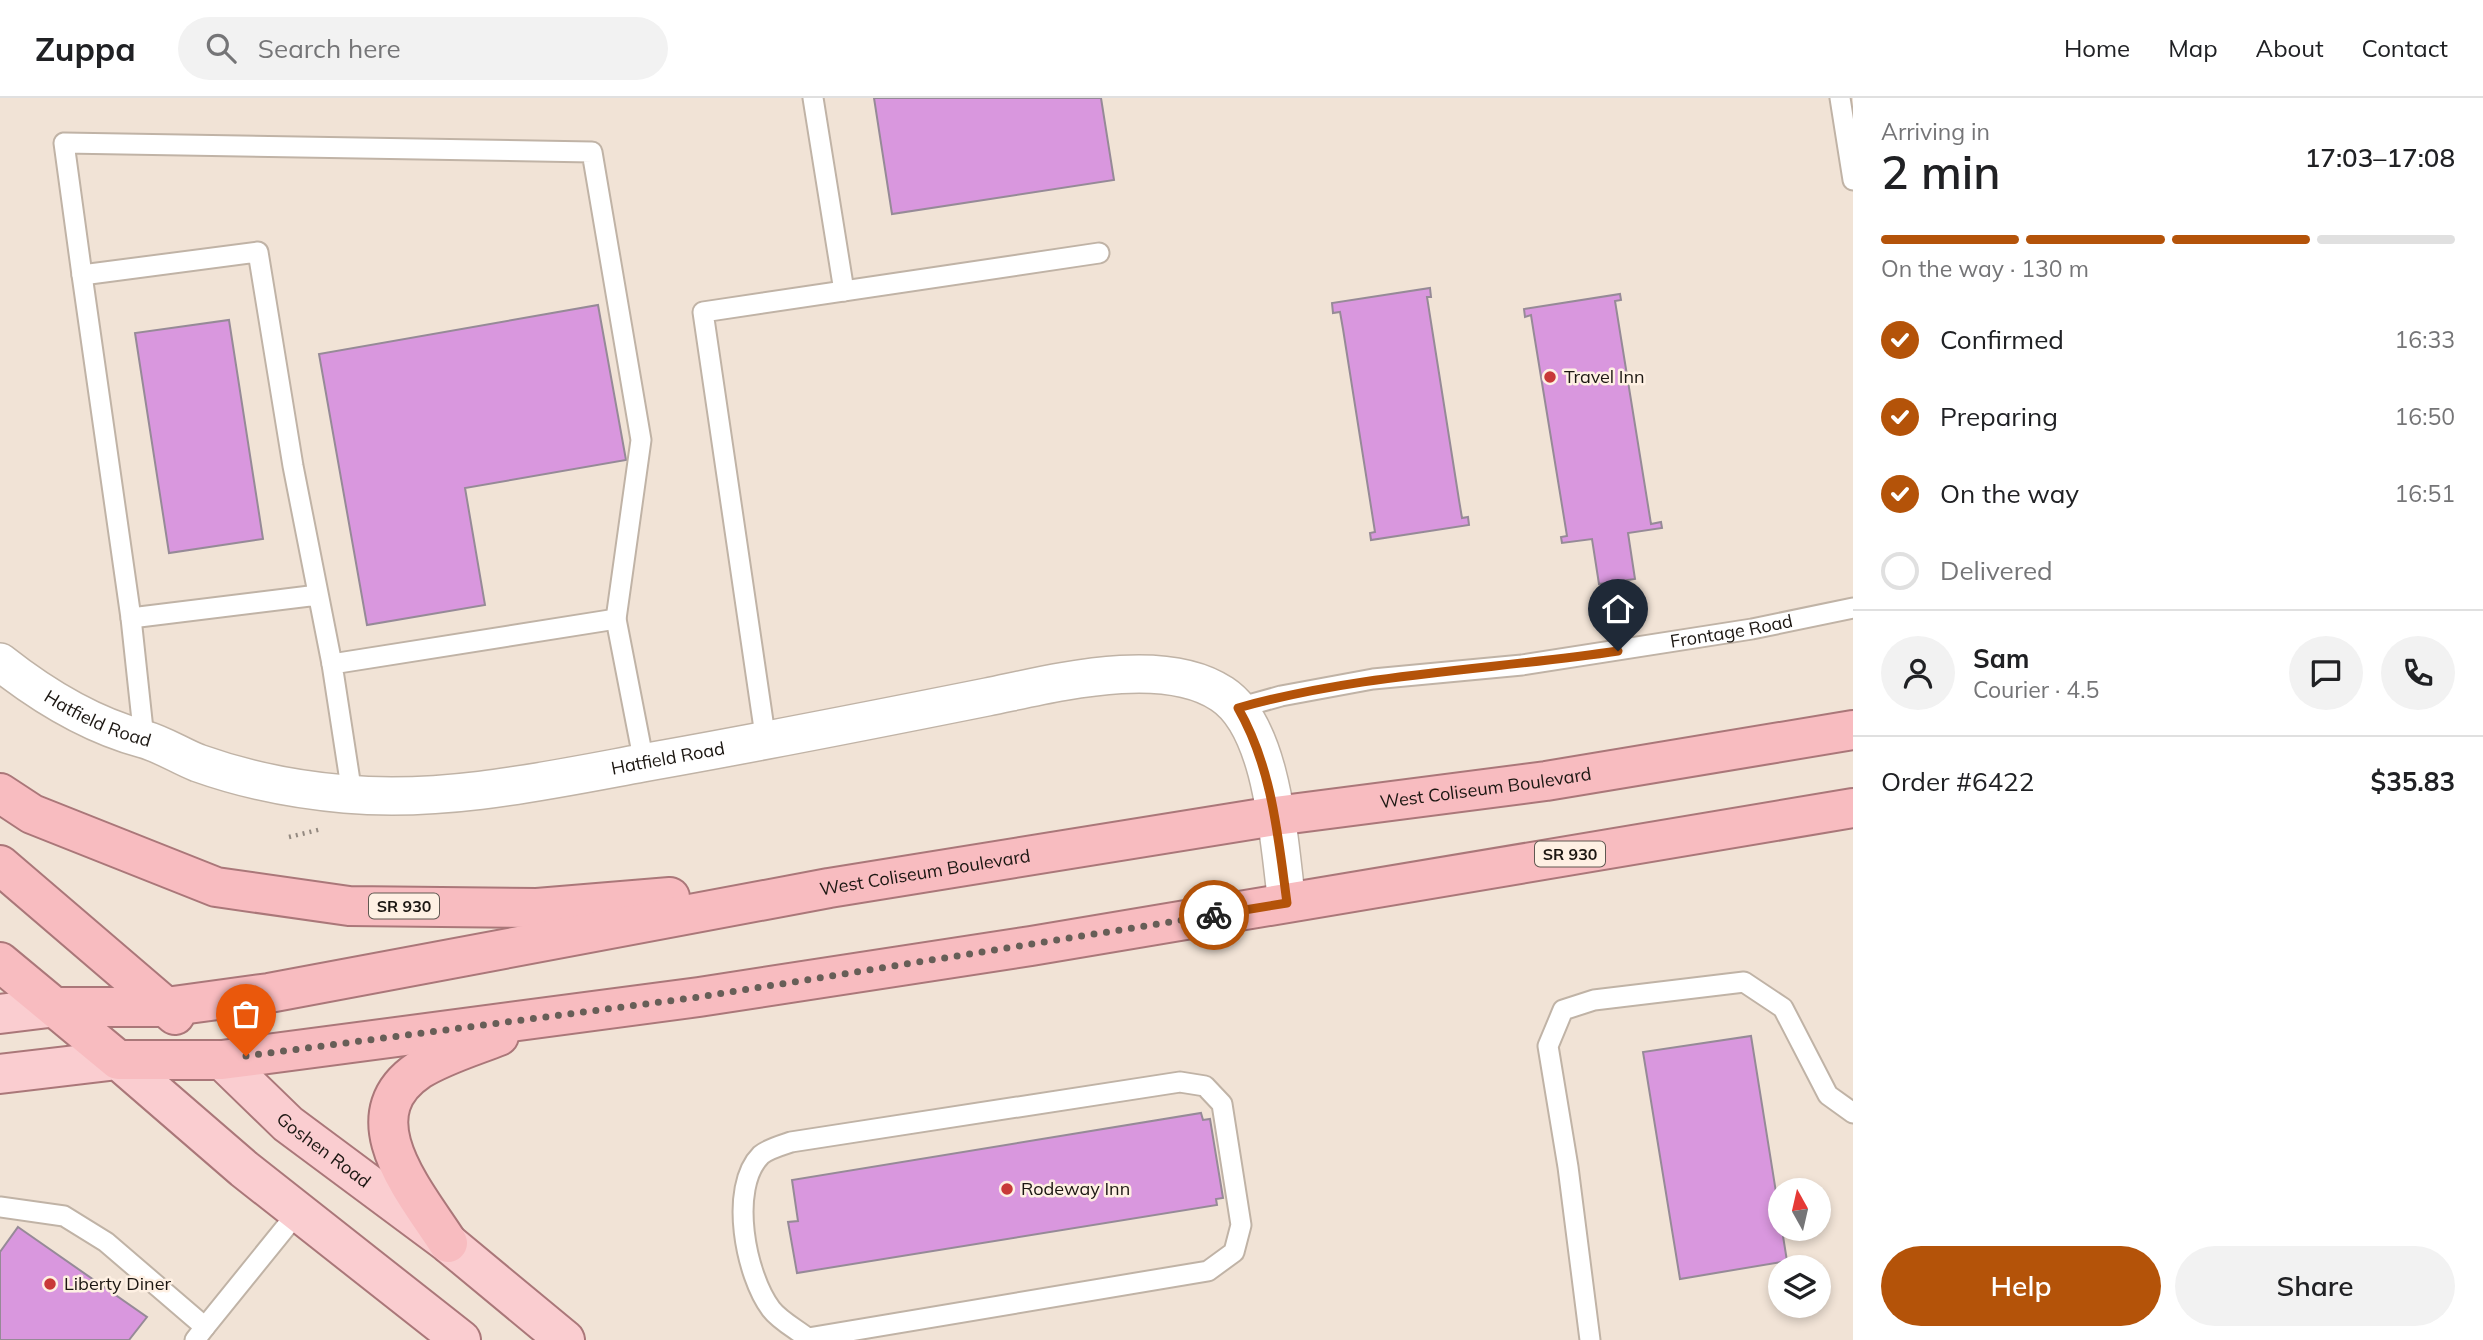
<!DOCTYPE html>
<html lang="en">
<head>
<meta charset="utf-8">
<style>
  body { margin:0; font-family:Mulish,sans-serif; background:#f2f2f2; color:#202124; height:100vh; display:flex; flex-direction:column; font-size:26px; white-space:nowrap }
  * { box-sizing:border-box; margin:0 }
  p { font-size:23px; color:#757577 }
  .icon { flex:none; width:38px; height:38px; fill:none; stroke:currentColor; stroke-width:2; stroke-linecap:round; stroke-linejoin:round }
  .map { position:relative; flex:1; overflow:hidden }
  .details { display:flex; flex-direction:column; background:#fff; width:630px }
  .details>* { flex:none }
  .needle { width:46px; rotate:352deg }
  .controls { position:absolute; left:1768px; top:1080px; display:grid; gap:14px }
  .controls a { display:grid; place-items:center; width:63px; height:63px; border-radius:50%; background:#fff; box-shadow:0 4px 10px #0003; font-size:35px }
  .pin { position:absolute; display:grid; place-items:center; width:60px; height:60px; color:#fff; margin:-72px -30px; border-radius:50% 50% 50% 0; rotate:-45deg; box-shadow:0 0 7px #0007 }
  .pin .icon { rotate:45deg }
  .courier { position:absolute; display:grid; place-items:center; width:70px; height:70px; margin:-35px; border:5px solid #b45309; border-radius:50%; background:#fff; color:#222; box-shadow:0 2px 9px #0007 }
  .head em { font-style:normal; font-weight:600 }
  .head div { display:flex; flex-direction:column-reverse }
  .head { display:flex; align-items:center; justify-content:space-between; height:119px; padding:0 28px }
  h1 { font-size:46px; font-weight:600; line-height:52px }
  .bar { display:grid; grid-template-columns:repeat(4,1fr); gap:10px 7px; align-content:center; height:84px; padding:0 28px }
  .bar i { height:9px; border-radius:5px; background:#e0e0e0 }
  .bar .current { background:#b45309 }
  .bar p { grid-column:span 4 }
  .line { display:flex; align-items:center; gap:18px; padding:0 28px; border-top:2px solid #e0e0e0 }
  .line div { flex:1 }
  .round { display:grid; place-items:center; flex:none; width:74px; height:74px; border-radius:37px; background:#f2f2f2 }
  ol { padding:0 28px; list-style:none }
  li { display:flex; align-items:center; gap:21px; height:77px }
  li p { margin-inline-start:auto }
  li .icon { padding:7px; border-radius:50%; background:#b45309; color:#fff; stroke-width:4 }
  li:last-child { color:#757577 }
  li i { width:38px; height:38px; border:4px solid #e0e0e0; border-radius:50% }
  .cta { display:flex; gap:14px; margin-top:auto; padding:14px 28px }
  .cta a { flex:1; height:80px; border-radius:42px; background:#b45309; color:#fff; font-size:28px; font-weight:600; line-height:80px; text-align:center }
  .cta a+a { background:#f2f2f2; color:#202124 }
  header { display:flex; align-items:center; gap:42px; box-sizing:border-box; height:98px; padding:0 35px; background:#fff; border-bottom:2px solid #e0e0e0 }
  header strong { font-size:33px }
  nav { display:flex; gap:38px; margin-inline-start:auto; font-size:24px }
  .search { width:490px; height:63px; background:#f2f2f2; display:flex; align-items:center; gap:18px; box-sizing:border-box; padding:0 24px; border-radius:38px; color:#757577; font-size:26px }
  main { display:flex; flex:1; min-height:0 }
  .map>svg:first-child { display:block }
</style>
</head>
<body>
<header>
<strong>Zuppa</strong>
<div class="search"><svg class="icon" aria-label="search" viewBox="0 0 24 24"><circle cx="10" cy="10" r="6"/><path d="M15 15l6 6"/></svg>Search here</div>
<nav><a>Home</a><a>Map</a><a>About</a><a>Contact</a></nav>
</header>
<main>
<div class="map">
<svg width="1853" height="1242" viewBox="0 0 1853 1242">
  <rect width="100%" height="100%" fill="#f1e3d6"/>
  <path fill="#d997de" stroke="#968a97" stroke-width="2" d="M 874,0 L 1101,0 L 1114,82 L 892,116 Z
    M 1430,190 L 1431,199 L 1427,199 L 1459,402 L 1462,420 L 1468,419 L 1469,427 L 1371,442 L 1370,435 L 1375,434 L 1343,231 L 1340,214 L 1333,215 L 1332,205 Z
    M 1620,196 L 1621,202 L 1615,203 L 1651,426 L 1661,424 L 1662,430 L 1628,435 L 1635,481 L 1599,486 L 1592,441 L 1562,445 L 1561,439 L 1567,438 L 1534,236 L 1531,217 L 1525,219 L 1524,211 Z
    M 598,207 L 626,362 L 465,390 L 485,507 L 367,527 L 319,256 Z
    M 229,222 L 263,441 L 169,455 L 135,235 Z
    M 1751,938 L 1787,1163 L 1680,1181 L 1643,954 Z
    M 1201,1015 L 1203,1022 L 1210,1021 L 1223,1100 L 1216,1101 L 1217,1107 L 797,1175 L 788,1124 L 798,1123 L 792,1082 Z
    M 18,1129 L 147,1219 L 129,1242 L 0,1242 L 0,1154 Z"/>
  <g fill="none" stroke-linecap="round" stroke-linejoin="round">
    <defs>
      <g id="service">
        <path d="M 813,0 L 844,193"/>
        <path d="M 1840,0 L 1853,82"/>
        <path d="M 82,177 L 64,45 L 592,54 L 641,342 L 616,521 L 644,665"/>
        <path d="M 318,497 L 131,520 L 82,177 L 258,154 L 293,368 L 332,566"/>
        <path d="M 131,520 L 144,641"/>
        <path id="s1" d="M 1238,610 L 1281,598 L 1373,581 L 1522,567 L 1752,531 L 1853,510"/>
        <path d="M 766,644 L 703,214 L 1099,155"/>
        <path d="M 352,696 L 332,566 L 616,521"/>
        <path d="M 0,1109 L 64,1118 L 106,1144 L 205,1229 L 195,1242"/>
        <path d="M 205,1229 L 298,1114"/>
        <path d="M 808,1240 L 1208,1173 L 1234,1154 L 1241,1127 L 1222,1006 L 1205,988 L 1180,984 L 791,1044 C 782,1047 768,1051 761,1057 C 728,1090 746,1178 771,1211 C 780,1223 798,1232 810,1242"/>
        <path d="M 1590,1242 L 1568,1069 L 1548,948 L 1563,912 L 1594,902 L 1744,884 L 1783,910 L 1828,997 L 1853,1015"/>
      </g>
      <g id="minor">
        <path id="s2" d="M 0,564 C 43,598 91,627 143,641 C 162,646 180,658 198,665 C 243,681 297,692 345,696 C 443,705 545,683 642,665 C 757,645 872,622 987,599 C 1052,586 1162,556 1222,596 C 1274,630 1279,747 1287,805"/>
      </g>
      <g id="primary">
        <path d="M 0,916 L 57,909"/>
        <path id="s3" d="M 222,962 L 288,1026 L 448,1145 L 565,1242"/>
        <path d="M 0,976 L 118,962 L 244,1071 L 461,1242"/>
      </g>
      <g id="trunk">
        <path d="M 0,695 L 32,716 L 216,789 L 349,808 L 537,810 L 670,799"/>
        <path d="M 0,767 L 175,917"/>
        <path d="M 0,864 L 118,962 L 222,962 L 699,899 L 1031,848 L 1853,710"/>
        <path id="s4" d="M 57,909 L 166,909 L 269,895 L 829,790 L 1275,718 L 1546,683 L 1853,632"/>
        <path d="M 448,1145 C 416,1095 349,1019 419,972 C 443,957 474,948 499,938"/>
      </g>
    </defs>
    <use href="#service" stroke="#c0b3a6" stroke-width="23"/>
    <use href="#minor" stroke="#c0b3a6" stroke-width="40"/>
    <use href="#primary" stroke="#aa7779" stroke-width="42"/>
    <use href="#trunk" stroke="#aa7779" stroke-width="42"/>
    <path stroke="#938980" stroke-width="4.5" stroke-dasharray="2 5" stroke-linecap="butt" d="M 289,739 L 322,731"/>
    <use href="#service" stroke="#fff" stroke-width="19"/>
    <use href="#minor" stroke="#fff" stroke-width="37"/>
    <use href="#primary" stroke="#facdd0" stroke-width="38"/>
    <use href="#trunk" stroke="#f8bcc0" stroke-width="38"/>
  </g>
  <g fill="none" stroke-linecap="round" stroke-linejoin="round">
    <path stroke="#675e57" stroke-width="7" stroke-dasharray="0 12.6" d="M 246,958 L 699,899 L 1214,817"/>
    <path stroke="#b45309" stroke-width="9" d="M 1214,817 L 1287,805 C 1278,738 1272,669 1238,610 C 1362,575 1491,572 1618,553"/>
  </g>
  <g fill="#c83938" stroke="#fef0e3" stroke-width="2.5">
    <circle cx="1550" cy="279" r="7"/>
    <circle cx="1007" cy="1091" r="7"/>
    <circle cx="50" cy="1186" r="7"/>
  </g>
  <g text-anchor="middle" stroke-width="5" stroke-linejoin="round" paint-order="stroke">
    <g fill="#fef0e3" stroke="#605851" stroke-width="2">
      <rect x="1535" y="743.5" width="70" height="25" rx="5"/>
      <rect x="369" y="795.5" width="70" height="25" rx="5"/>
    </g>
    <g font-size="16" font-weight="bold" fill="#1c1712">
      <text x="1570" y="762">SR 930</text>
      <text x="404" y="814">SR 930</text>
    </g>
    <g font-size="18" fill="#1c1712" stroke="#fef0e3" text-anchor="start">
      <text x="1564" y="285">Travel Inn</text>
      <text x="1021" y="1097">Rodeway Inn</text>
      <text x="64" y="1192">Liberty Diner</text>
    </g>
    <g font-size="18" fill="#1c1712" stroke="#fef0e3">
      <text dy="6" stroke="none"><textPath href="#s1" startOffset="500">Frontage Road</textPath></text>
      <text dy="6" stroke="none"><textPath href="#s2" startOffset="114">Hatfield Road</textPath></text>
      <text dy="6" stroke="none"><textPath href="#s2" startOffset="700">Hatfield Road</textPath></text>
      <text dy="6" stroke="none"><textPath href="#s4" startOffset="1447">West Coliseum Boulevard</textPath></text>
      <text dy="6" stroke="none"><textPath href="#s4" startOffset="880">West Coliseum Boulevard</textPath></text>
      <text dy="6" stroke="none"><textPath href="#s3" startOffset="136">Goshen Road</textPath></text>
    </g>
  </g>
</svg>
<div class="controls">
<a><svg class="needle" viewBox="-14 -14 28 28"><path d="M0-13l5 13h-10z" fill="#e53935"/><path d="M0 13l5-13h-10z" fill="#757577"/></svg></a>
<a><svg class="icon" aria-label="layers" viewBox="0 0 24 24"><path d="M12 4l9 5-9 5-9-5zM3 14l9 5 9-5"/></svg></a>
</div>
<div class="pin" style="left:246px;top:958px;background:#ea580c"><svg class="icon" aria-label="bag" viewBox="0 0 24 24"><path d="M5 8h14l-1 12H6zM9 8a3 3 0 0 1 6 0"/></svg></div>
<div class="pin" style="left:1618px;top:553px;background:#1f2937"><svg class="icon" aria-label="home" viewBox="0 0 24 24"><path d="M3 11l9-7 9 7M6 9v11h12V9"/></svg></div>
<div class="courier" style="left:1214px;top:817px"><svg class="icon" aria-label="bike" viewBox="0 0 24 24"><circle cx="6" cy="16" r="4"/><circle cx="18" cy="16" r="4"/><path d="M6 16l4-8h5l3 8M10 8l3 8H6M13 5h3"/></svg></div>
</div>
<section class="details">
<div class="head"><div><h1>2 min</h1><p>Arriving in</p></div><em>17:03–17:08</em></div>
<div class="bar"><i class="current"></i><i class="current"></i><i class="current"></i><i></i><p>On the way · 130 m</p></div>
<ol>
<li><svg class="icon" aria-label="check" viewBox="0 0 24 24"><path d="M5 12l5 5 9-10"/></svg>Confirmed<p>16:33</p></li>
<li><svg class="icon" aria-label="check" viewBox="0 0 24 24"><path d="M5 12l5 5 9-10"/></svg>Preparing<p>16:50</p></li>
<li><svg class="icon" aria-label="check" viewBox="0 0 24 24"><path d="M5 12l5 5 9-10"/></svg>On the way<p>16:51</p></li>
<li><i></i>Delivered</li>
</ol>
<div class="line" style="height:126px"><a class="round"><svg class="icon" aria-label="person" viewBox="0 0 24 24"><circle cx="12" cy="8" r="4"/><path d="M4 21q1-7 8-7t8 7"/></svg></a><div><b>Sam</b><p>Courier · 4.5</p></div><a class="round"><svg class="icon" aria-label="chat" viewBox="0 0 24 24"><path d="M4 5h16v11H9l-5 4z"/></svg></a><a class="round"><svg class="icon" aria-label="phone" viewBox="0 0 24 24"><path d="M5 4h4l2 5-3 2q2 4 5 5l2-3 5 2v4C11 20 4 13 5 4z"/></svg></a></div>
<div class="line" style="height:91px"><div>Order #6422</div><b>$35.83</b></div>
<div class="cta"><a>Help</a><a>Share</a></div>
</section>
</main>
</body>
</html>
